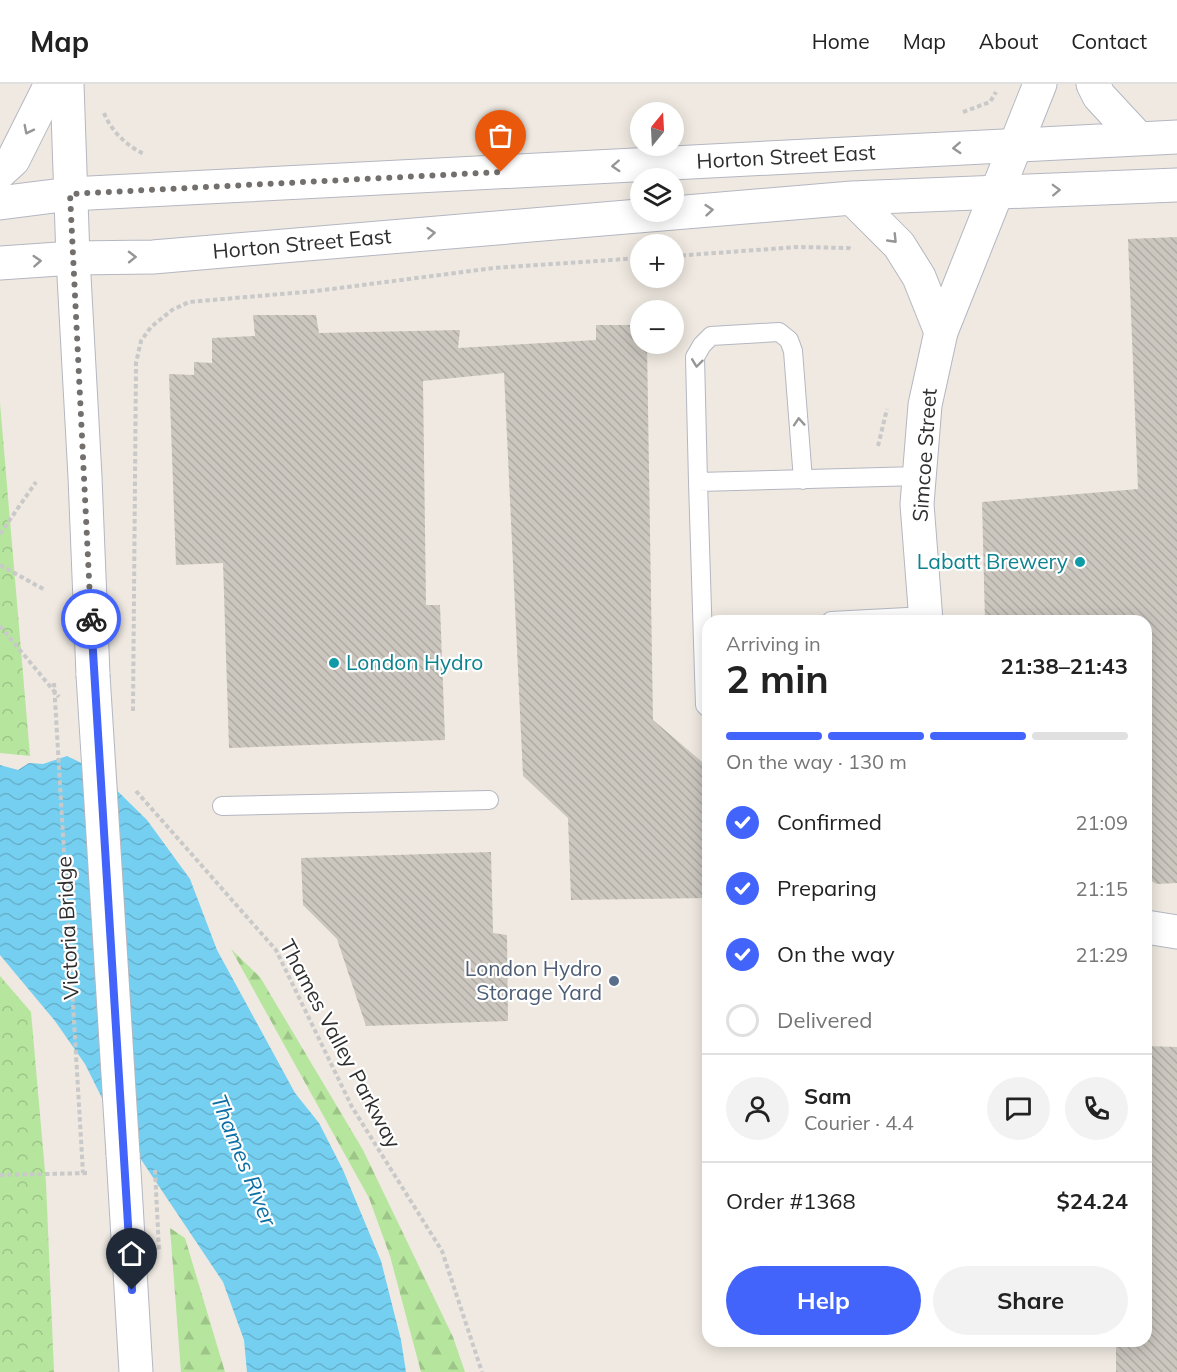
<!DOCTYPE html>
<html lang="en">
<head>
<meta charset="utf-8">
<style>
  body { margin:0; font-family:Mulish,sans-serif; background:#f2f2f2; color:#222; height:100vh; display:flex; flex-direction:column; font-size:22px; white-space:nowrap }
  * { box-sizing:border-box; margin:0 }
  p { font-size:20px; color:#767676 }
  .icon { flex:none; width:33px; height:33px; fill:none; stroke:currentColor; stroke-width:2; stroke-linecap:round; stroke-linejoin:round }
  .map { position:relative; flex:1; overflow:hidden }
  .details { position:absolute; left:702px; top:531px; width:450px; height:732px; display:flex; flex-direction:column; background:#fff; border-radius:18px; box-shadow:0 3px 15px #0003 }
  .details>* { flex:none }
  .needle { width:39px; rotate:18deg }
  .fabs { position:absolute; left:630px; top:18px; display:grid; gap:12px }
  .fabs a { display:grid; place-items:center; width:54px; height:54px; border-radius:50%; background:#fff; box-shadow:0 3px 15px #0003; font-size:30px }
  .pin { position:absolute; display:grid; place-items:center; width:51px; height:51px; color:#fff; margin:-62px -26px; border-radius:50% 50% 50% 0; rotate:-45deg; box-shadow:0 0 6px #0007 }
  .pin .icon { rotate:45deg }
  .courier { position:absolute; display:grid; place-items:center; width:60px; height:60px; margin:-30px; border:4px solid #4264fb; border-radius:50%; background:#fff; color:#222; box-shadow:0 2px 8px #0007 }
  .summary em { font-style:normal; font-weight:700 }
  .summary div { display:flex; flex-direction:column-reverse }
  .summary { display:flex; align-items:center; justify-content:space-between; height:102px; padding:0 24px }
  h1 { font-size:39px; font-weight:700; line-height:45px }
  .bar { display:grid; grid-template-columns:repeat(4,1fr); gap:9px 6px; align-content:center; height:72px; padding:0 24px }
  .bar i { height:8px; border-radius:4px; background:#e0e0e0 }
  .bar .on { background:#4264fb }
  .bar p { grid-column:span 4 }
  .line { display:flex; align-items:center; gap:15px; padding:0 24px; border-top:2px solid #e0e0e0 }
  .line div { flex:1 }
  .round { display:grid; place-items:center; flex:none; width:63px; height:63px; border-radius:32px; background:#f2f2f2 }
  ol { padding:0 24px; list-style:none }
  li { display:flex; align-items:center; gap:18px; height:66px }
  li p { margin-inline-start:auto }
  li .icon { padding:6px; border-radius:50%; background:#4264fb; color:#fff; stroke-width:4 }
  li:last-child { color:#767676 }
  li i { width:33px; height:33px; border:3px solid #e0e0e0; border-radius:50% }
  .cta { display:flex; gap:12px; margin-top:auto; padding:12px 24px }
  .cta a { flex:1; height:69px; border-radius:36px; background:#4264fb; color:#fff; font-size:24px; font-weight:700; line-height:69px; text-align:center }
  .cta a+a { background:#f2f2f2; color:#222 }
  header { display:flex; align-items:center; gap:36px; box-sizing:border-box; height:84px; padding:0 30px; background:#fff; border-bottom:2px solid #e0e0e0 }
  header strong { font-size:28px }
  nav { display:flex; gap:33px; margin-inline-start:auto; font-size:21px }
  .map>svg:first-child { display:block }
</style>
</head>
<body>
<header>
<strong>Map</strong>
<nav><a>Home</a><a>Map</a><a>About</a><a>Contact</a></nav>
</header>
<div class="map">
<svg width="1177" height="1288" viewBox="0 0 1177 1288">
  <defs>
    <pattern id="forest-firs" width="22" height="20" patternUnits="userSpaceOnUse" patternTransform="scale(1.5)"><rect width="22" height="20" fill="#b6e59e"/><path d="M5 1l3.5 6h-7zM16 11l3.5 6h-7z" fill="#9dc588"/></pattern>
    <pattern id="park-crowns" width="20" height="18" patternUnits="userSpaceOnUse" patternTransform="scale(1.5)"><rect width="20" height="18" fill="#b6e59e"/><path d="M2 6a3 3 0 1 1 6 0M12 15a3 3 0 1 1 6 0" fill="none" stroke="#9dc588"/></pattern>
    <pattern id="water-waves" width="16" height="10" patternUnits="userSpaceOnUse" patternTransform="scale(1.5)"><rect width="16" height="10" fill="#75cff0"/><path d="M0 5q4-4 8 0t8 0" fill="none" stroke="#66b2ce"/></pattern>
    <pattern id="building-back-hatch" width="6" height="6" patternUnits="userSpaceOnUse" patternTransform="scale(1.5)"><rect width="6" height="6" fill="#cbc7bf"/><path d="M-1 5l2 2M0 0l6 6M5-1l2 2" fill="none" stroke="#afaba4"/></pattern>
  </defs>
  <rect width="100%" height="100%" fill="#efe9e1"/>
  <path fill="url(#forest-firs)" d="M 231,865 L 260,893 L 363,1066 L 453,1253 L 465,1288 L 421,1288 L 390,1172 L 369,1114 Z
    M 170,1144 L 185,1154 L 225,1288 L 181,1288 Z"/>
  <path fill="url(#park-crowns)" d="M 0,319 L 30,672 L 0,669 Z
    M 0,892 L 31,928 L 46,1099 L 54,1288 L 0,1288 Z"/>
  <path fill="url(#water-waves)" d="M 67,672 L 96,686 L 147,736 L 190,795 L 217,866 L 295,1009 L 319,1039 L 343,1086 L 381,1177 L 401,1256 L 406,1288 L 247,1288 L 244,1256 L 223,1198 L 128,1056 L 102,1014 L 85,980 L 55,937 L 0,871 L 0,681 L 18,686 L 29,679 L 43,680 Z"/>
  <path fill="url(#building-back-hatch)" d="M 1177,153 L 1177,799 L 1157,800 L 1146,794 L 1146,537 L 985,537 L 982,418 L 1138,405 L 1128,155 Z
    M 253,231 L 316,231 L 319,249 L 460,246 L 458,264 L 596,256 L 596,241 L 640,241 L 640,260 L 647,260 L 653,636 L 708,683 L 708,814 L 571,816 L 568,734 L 523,692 L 504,289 L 423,297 L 426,521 L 440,521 L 445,656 L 229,664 L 223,479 L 176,481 L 169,290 L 194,291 L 194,278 L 212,279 L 212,254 L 255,252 Z
    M 491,768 L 493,849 L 507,851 L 508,937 L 366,942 L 337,855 L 303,821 L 301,774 Z
    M 1146,962 L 1177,963 L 1177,1288 L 1116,1288 L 1116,1257 L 1146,1257 Z"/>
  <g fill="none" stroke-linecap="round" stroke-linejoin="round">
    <defs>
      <path id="service" d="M 698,398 L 695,273 L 702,261 L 711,252 L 779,248 L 789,256 L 793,267 L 803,396
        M 831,537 L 926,532
        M 708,624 L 705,621 L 698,398 L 919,392
        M 222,722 L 489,716"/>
      <path id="minor" d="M 67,0 L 73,174
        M 926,537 L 917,420 L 925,321 L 941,248 L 1040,0
        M 1146,843 L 1177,848"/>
      <path id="tertiary" d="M 73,174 L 85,393 L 93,591
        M 123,1070 L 136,1288"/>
      <path id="secondary" d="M 1093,0 L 1099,12 L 1138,54
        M 0,88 L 13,76 L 51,0
        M 852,114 L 899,161 L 919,193 L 941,248
        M 0,119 L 70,110 L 1177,53
        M 0,179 L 73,174 L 153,173 L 852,114 L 1177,101"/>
    </defs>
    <use href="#service" stroke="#b4b7c1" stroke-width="20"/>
    <use href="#minor" stroke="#b4b7c1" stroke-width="35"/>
    <use href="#tertiary" stroke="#b4b7c1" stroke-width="35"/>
    <use href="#secondary" stroke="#b4b7c1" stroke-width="35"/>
    <path stroke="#c9c9c9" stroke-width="4" stroke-dasharray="4.5 3" stroke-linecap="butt" d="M 963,28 L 990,18 L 996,8
      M 104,29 C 111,47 127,62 144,70
      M 674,172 L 798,163 L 849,164 L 851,165
      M 878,362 L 887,325
      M 0,450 L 36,398
      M 0,481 L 45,506
      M 0,542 L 59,613
      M 133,627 L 136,279 L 141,257 L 151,243 L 172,226 L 189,218 L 316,207 L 494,184 L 640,174
      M 136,707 L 276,866 L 352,1023 L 442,1167 L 482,1288
      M 0,1091 L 89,1089"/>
    <use href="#service" stroke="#fff" stroke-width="18"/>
    <use href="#minor" stroke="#fff" stroke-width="33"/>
    <use href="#tertiary" stroke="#fff" stroke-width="33"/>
    <use href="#secondary" stroke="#fff" stroke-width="33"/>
    <defs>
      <path id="tertiary-bridge" d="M 93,591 L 123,1070"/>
    </defs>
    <use href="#tertiary-bridge" stroke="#b4b7c1" stroke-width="35" stroke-linecap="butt"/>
    <path stroke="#c9c9c9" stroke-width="4" stroke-dasharray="4.5 3" stroke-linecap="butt" d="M 54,599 L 83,1089
      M 155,1086 L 159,1166"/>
    <use href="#tertiary-bridge" stroke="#fff" stroke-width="33"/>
  </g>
  <defs><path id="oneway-chevron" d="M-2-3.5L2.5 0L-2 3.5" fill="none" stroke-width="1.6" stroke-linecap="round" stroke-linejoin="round" transform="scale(1.5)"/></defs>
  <g stroke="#969696">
    <use href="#oneway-chevron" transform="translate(28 46) rotate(117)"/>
    <use href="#oneway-chevron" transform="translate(957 64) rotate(177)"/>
    <use href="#oneway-chevron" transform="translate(616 82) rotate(177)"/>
    <use href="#oneway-chevron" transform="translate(1056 106) rotate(-2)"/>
    <use href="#oneway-chevron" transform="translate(709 126) rotate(-5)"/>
    <use href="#oneway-chevron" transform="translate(431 149) rotate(-5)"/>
    <use href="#oneway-chevron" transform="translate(893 155) rotate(46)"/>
    <use href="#oneway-chevron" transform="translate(132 173) rotate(-1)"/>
    <use href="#oneway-chevron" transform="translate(37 177) rotate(-4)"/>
    <use href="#oneway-chevron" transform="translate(697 279) rotate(97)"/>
    <use href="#oneway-chevron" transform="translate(799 338) rotate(-94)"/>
  </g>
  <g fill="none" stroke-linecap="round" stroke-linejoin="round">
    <path stroke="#726f6d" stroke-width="6" stroke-dasharray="0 10.8" d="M 91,535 L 70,110 L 501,88"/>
    <path stroke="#4264fb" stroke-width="8" d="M 91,535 L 132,1206"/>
  </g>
  <g fill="#0f9aa8" stroke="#fff" stroke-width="2">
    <circle cx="1080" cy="478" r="6"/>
    <circle cx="334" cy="579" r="6"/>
  </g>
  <circle fill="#5c6f8a" stroke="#fff" stroke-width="2" cx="614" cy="897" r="6"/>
  <g text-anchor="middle" stroke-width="4.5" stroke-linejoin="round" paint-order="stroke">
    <g font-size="21" fill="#2e2e2e" stroke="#fff">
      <text transform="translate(786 73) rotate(-3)" y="7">Horton Street East</text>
      <text transform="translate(302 160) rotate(-5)" y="7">Horton Street East</text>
      <text transform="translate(925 371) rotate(-86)" y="7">Simcoe Street</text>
      <text transform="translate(68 844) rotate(-93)" y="7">Victoria Bridge</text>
      <text transform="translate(340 960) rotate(62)" y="7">Thames Valley Parkway</text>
    </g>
    <g font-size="21" fill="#0d838f" stroke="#fff" text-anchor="end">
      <text x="1068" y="485">Labatt Brewery</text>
      <text x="346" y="586" text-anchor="start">London Hydro</text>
    </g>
    <g font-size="21" fill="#4e5e75" stroke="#fff" text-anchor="end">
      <text x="602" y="892">London Hydro<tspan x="602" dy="24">Storage Yard</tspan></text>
    </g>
    <g font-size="22" font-style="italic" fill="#0d6fa3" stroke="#fff">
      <text transform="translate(244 1076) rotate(68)" y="8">Thames River</text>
    </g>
  </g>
</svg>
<div class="fabs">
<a><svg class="needle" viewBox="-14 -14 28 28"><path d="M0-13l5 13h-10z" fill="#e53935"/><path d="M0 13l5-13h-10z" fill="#767676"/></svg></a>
<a><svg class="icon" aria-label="layers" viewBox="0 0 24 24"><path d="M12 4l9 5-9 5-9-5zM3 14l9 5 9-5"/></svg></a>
<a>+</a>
<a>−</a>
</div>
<div class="pin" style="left:501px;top:88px;background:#ea580c"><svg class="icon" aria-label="bag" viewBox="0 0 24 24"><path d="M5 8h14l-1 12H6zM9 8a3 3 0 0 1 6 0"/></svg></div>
<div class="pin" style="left:132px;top:1206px;background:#1f2937"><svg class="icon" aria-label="home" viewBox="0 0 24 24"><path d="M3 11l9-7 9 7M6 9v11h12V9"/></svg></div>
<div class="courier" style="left:91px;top:535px"><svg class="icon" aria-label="bike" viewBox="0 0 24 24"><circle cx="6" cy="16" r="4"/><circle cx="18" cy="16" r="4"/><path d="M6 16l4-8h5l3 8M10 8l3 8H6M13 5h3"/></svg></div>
<section class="details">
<div class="summary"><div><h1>2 min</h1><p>Arriving in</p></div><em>21:38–21:43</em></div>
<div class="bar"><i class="on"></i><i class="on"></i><i class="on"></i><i></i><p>On the way · 130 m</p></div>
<ol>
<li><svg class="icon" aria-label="check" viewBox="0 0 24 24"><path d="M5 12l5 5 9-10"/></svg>Confirmed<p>21:09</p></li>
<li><svg class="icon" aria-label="check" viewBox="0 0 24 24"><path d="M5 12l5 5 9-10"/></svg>Preparing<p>21:15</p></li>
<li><svg class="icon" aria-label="check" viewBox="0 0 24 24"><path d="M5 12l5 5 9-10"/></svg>On the way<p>21:29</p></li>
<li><i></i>Delivered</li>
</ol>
<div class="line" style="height:108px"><a class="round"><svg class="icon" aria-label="person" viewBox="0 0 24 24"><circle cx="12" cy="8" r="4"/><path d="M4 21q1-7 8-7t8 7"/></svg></a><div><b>Sam</b><p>Courier · 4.4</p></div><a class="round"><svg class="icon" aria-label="chat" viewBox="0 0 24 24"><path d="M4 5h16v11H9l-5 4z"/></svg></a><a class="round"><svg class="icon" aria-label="phone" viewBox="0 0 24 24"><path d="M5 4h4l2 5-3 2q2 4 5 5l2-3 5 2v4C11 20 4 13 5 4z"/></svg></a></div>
<div class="line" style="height:78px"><div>Order #1368</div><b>$24.24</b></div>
<div class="cta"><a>Help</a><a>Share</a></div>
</section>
</div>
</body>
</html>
